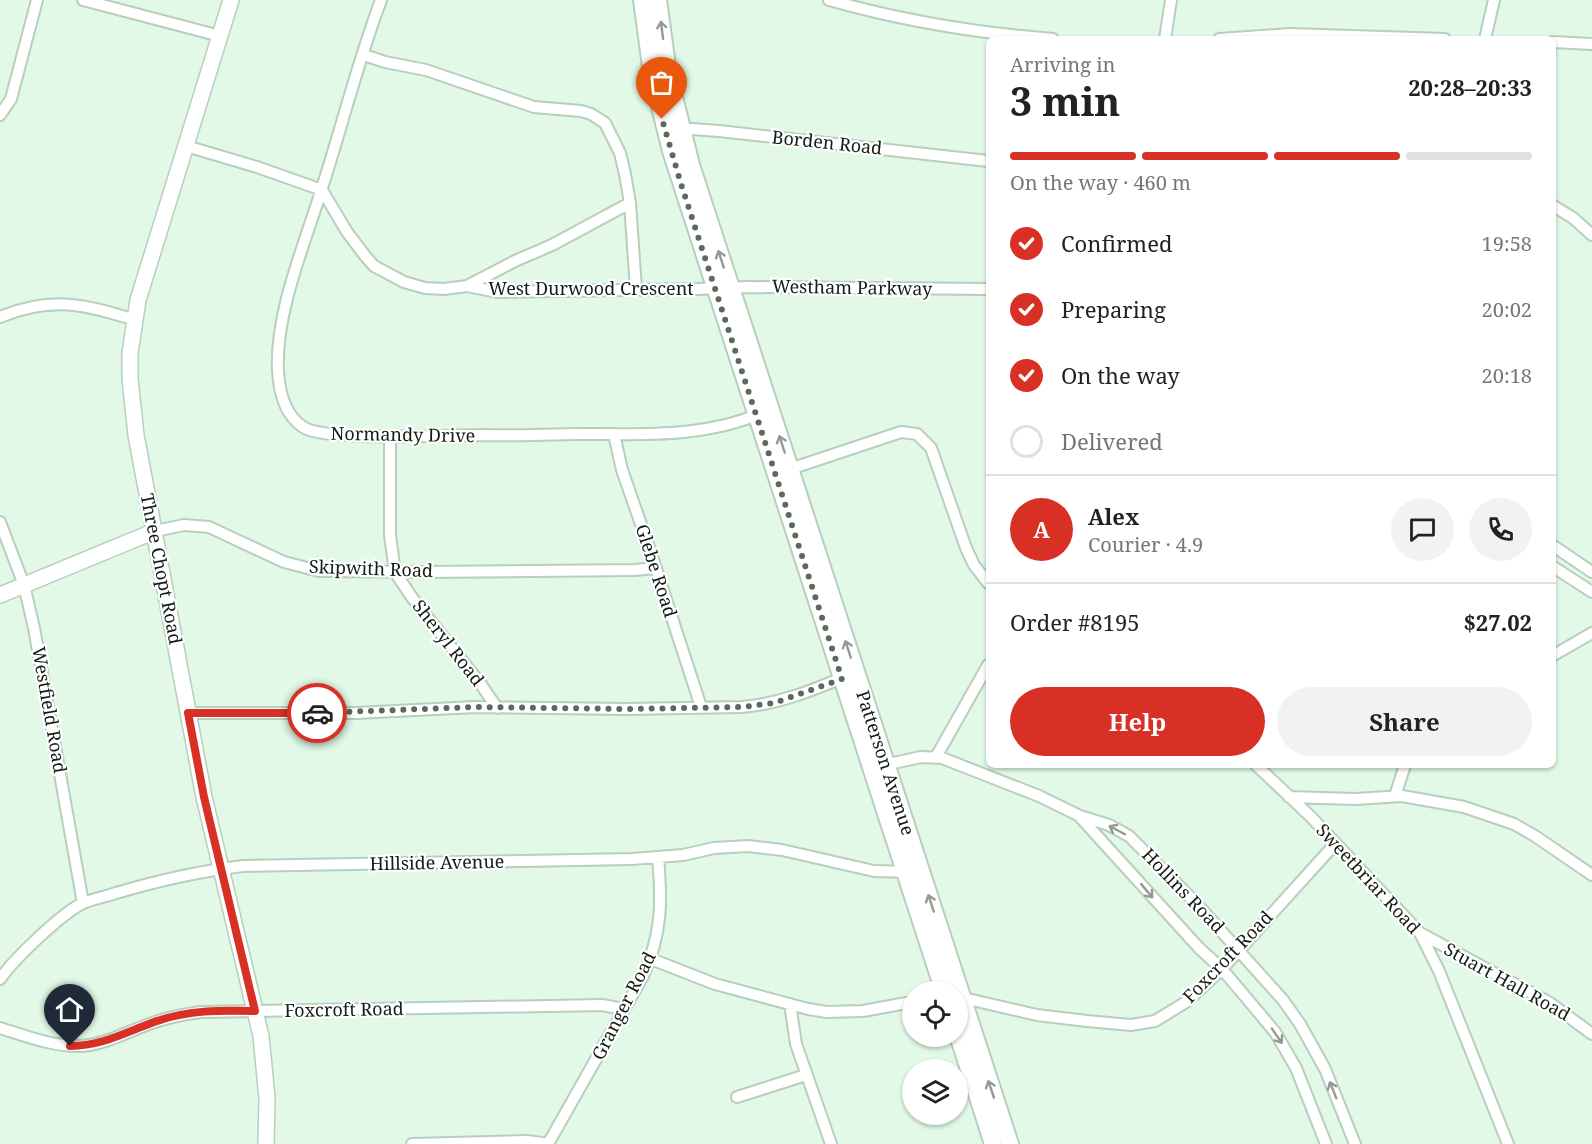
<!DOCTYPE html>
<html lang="en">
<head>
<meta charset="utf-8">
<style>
  body { margin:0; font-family:"Noto Serif",serif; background:#f2f2f2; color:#222; height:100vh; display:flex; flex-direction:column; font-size:22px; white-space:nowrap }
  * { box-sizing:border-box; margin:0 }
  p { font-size:20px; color:#767676 }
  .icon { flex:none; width:33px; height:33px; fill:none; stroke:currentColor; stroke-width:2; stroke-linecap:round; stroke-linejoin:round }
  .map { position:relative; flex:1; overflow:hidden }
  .drawer { position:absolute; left:986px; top:36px; width:570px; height:732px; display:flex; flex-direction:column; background:#fff; border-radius:9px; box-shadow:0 2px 4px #0004 }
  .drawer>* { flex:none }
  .controls { position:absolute; left:902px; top:981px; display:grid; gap:12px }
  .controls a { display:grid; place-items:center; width:66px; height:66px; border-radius:50%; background:#fff; box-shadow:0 2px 4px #0004; font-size:30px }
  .pin { position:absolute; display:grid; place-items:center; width:51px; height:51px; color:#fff; margin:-62px -26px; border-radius:50% 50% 50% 0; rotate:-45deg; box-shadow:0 0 6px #0007 }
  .pin .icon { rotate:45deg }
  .courier { position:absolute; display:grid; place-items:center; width:60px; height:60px; margin:-30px; border:4px solid #d93025; border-radius:50%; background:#fff; color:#222; box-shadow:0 2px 8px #0007 }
  .summary em { font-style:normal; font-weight:700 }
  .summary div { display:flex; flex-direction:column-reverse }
  .summary { display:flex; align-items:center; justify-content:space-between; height:102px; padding:0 24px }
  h1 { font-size:39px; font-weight:700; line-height:45px }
  .bar { display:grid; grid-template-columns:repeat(4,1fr); gap:9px 6px; align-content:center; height:72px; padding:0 24px }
  .bar i { height:8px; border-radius:4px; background:#e0e0e0 }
  .bar .selected { background:#d93025 }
  .bar p { grid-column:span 4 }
  .line { display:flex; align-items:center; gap:15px; padding:0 24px; border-top:2px solid #e0e0e0 }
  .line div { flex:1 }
  .round { display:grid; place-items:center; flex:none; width:63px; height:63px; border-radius:32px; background:#f2f2f2 }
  ol { padding:0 24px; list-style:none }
  li { display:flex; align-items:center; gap:18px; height:66px }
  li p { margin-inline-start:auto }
  li .icon { padding:6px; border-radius:50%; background:#d93025; color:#fff; stroke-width:4 }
  li:last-child { color:#767676 }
  li i { width:33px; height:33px; border:3px solid #e0e0e0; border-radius:50% }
  .primary-button { display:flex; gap:12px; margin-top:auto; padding:12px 24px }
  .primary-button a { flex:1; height:69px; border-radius:36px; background:#d93025; color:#fff; font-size:24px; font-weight:700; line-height:69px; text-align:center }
  .primary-button a+a { background:#f2f2f2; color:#222 }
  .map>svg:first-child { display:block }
</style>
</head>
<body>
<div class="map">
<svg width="1592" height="1144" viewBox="0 0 1592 1144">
  <rect width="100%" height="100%" fill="#e1f9e6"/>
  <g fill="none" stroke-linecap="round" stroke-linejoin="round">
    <defs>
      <path id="street" d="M 83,0 L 220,36
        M 381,0 C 358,61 342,126 322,188 C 305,243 275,313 278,370 C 279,391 285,415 303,427 C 325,442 452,435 485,435 C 517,436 549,434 581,434 C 643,434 704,438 762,413
        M 829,0 C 903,21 976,33 1053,39
        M 1165,39 L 1171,0
        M 1219,39 L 1290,34 L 1445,39
        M 1485,39 L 1494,0
        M 1552,42 L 1592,44
        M 364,55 L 385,62 L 426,70 L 534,107 L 581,111 L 591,114 L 605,123 L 620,153 L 625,174 L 630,203 L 636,289
        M 0,115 L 11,99 L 37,0
        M 679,130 L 692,129 L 719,131 L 988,161
        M 186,146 L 257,167 L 322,190 L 347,232 L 366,257 L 374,266 L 404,282 L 425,288 L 444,289 L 467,286 L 515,261 L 552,245 L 630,203
        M 1552,205 L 1573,218 L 1592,235
        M 467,286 L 497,292 L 697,289 L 747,287 L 988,289
        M 0,317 C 52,296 84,304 135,320
        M 614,434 L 622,470 L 649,547 L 701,707
        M 390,436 L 390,535 L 395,572 L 413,599 L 480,683 L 497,708
        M 784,471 L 901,432 L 917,434 L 931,448 L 966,548 L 974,565 L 988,583
        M 0,522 L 24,585 L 34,628 L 83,903
        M 155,531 L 184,525 L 209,527 L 284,562 L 319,571 L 423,572 L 635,570 L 655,568
        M 1552,545 L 1592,572
        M 1552,566 L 1592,592
        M 1552,656 L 1592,633
        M 188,713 L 356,713 L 475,707 L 628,709 L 742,707 C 779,704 813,690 847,676
        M 936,757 L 988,665
        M 1256,765 L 1311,817 L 1420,933 L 1439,971 L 1508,1144
        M 880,766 L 921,757 L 942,758 L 1039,796 L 1080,816 L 1109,825 L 1129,836 L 1196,903 L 1283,1000 L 1300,1024 L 1325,1069 L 1355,1144
        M 1395,796 L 1405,765
        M 1289,797 L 1355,799 L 1402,796 L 1464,807 L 1514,824 L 1535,836 L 1592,875
        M 1080,817 L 1199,948 L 1222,969 L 1275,1032 L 1296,1068 L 1326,1144
        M 1420,933 L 1550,1003 L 1592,1034
        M 651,959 L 715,984 L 808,1009 L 827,1012 L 863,1011 L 912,1002
        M 0,979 C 14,959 59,916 81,904 C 91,899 105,897 116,893 C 157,881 200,871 243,866 L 632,859 L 683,855 L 714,848 L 748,846 L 782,850 L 874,871 L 911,872
        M 959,997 L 1037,1015 L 1087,1021 L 1131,1025 L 1155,1021 L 1186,1002 L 1222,969 L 1335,844
        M 790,1004 L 796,1044 L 831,1144
        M 0,1028 C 25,1036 55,1047 81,1046 C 108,1044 130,1030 155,1022 C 170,1017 185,1014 201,1012 L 602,1005 L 624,1009
        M 737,1097 L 806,1075
        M 412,1144 L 527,1141 L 549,1144
        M 548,1144 L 643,976 C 662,934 662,902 658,857"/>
      <path id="secondary" d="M 231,0 L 138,300 L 130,353 L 130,379 L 136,435 L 204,797 L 261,1036 L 267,1098 L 266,1144
        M 0,595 L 155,531"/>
      <path id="primary" d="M 642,0 L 652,74 L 671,151 L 944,992
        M 658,0 L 668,73 L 691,165 L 1010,1144
        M 957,1032 L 993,1144"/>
    </defs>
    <use href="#street" stroke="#b7cfbc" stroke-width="14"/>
    <use href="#secondary" stroke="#b7cfbc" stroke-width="18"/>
    <use href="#primary" stroke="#b7cfbc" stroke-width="20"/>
    <use href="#street" stroke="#fff" stroke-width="10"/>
    <use href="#secondary" stroke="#fff" stroke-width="15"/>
    <use href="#primary" stroke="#fff" stroke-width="16"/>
  </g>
  <defs><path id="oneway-shaft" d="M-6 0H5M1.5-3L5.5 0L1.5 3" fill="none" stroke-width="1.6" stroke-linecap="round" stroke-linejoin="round" transform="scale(1.5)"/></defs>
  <g stroke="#959996">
    <use href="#oneway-shaft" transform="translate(662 30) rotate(-97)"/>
    <use href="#oneway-shaft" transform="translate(721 259) rotate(-108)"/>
    <use href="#oneway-shaft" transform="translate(782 444) rotate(-108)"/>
    <use href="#oneway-shaft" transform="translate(848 649) rotate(-108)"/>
    <use href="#oneway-shaft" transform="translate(1117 830) rotate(-152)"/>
    <use href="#oneway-shaft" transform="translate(1147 891) rotate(50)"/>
    <use href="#oneway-shaft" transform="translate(931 903) rotate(-108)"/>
    <use href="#oneway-shaft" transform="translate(1277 1036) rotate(55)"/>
    <use href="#oneway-shaft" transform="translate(991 1089) rotate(-109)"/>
    <use href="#oneway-shaft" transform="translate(1333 1090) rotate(-112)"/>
  </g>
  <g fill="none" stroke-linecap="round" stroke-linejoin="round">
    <path stroke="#5c695f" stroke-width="6" stroke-dasharray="0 10.8" d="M 317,713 L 475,707 L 628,709 L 742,707 L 774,703 L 842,679 L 681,184 L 662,119"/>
    <path stroke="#d93025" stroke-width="8" d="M 70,1046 C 102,1046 126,1032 154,1022 C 186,1010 222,1010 255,1011 L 204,797 L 188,713 L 317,713"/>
  </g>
  <g text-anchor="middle" stroke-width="4.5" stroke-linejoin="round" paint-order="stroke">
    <g font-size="18" fill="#141c16" stroke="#fff">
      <text transform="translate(827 143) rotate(6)" y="6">Borden Road</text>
      <text transform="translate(852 288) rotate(1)" y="6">Westham Parkway</text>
      <text x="591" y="295">West Durwood Crescent</text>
      <text transform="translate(403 435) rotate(1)" y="6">Normandy Drive</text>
      <text transform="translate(161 569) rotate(79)" y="6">Three Chopt Road</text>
      <text transform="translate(371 569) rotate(2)" y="6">Skipwith Road</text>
      <text transform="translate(656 571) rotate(72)" y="6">Glebe Road</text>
      <text transform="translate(448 643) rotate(52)" y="6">Sheryl Road</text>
      <text transform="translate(49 710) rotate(80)" y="6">Westfield Road</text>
      <text transform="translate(885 763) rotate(72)" y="6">Patterson Avenue</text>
      <text transform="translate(437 863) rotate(-1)" y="6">Hillside Avenue</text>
      <text transform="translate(1368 879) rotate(47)" y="6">Sweetbriar Road</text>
      <text transform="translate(1183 891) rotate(46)" y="6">Hollins Road</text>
      <text transform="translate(1228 957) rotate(-46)" y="6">Foxcroft Road</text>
      <text transform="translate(1507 982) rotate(29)" y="6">Stuart Hall Road</text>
      <text transform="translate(624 1006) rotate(-63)" y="6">Granger Road</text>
      <text transform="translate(344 1010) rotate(-1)" y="6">Foxcroft Road</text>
    </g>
  </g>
</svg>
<div class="controls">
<a><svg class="icon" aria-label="locate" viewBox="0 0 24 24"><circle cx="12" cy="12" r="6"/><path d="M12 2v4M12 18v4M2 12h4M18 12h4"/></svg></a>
<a><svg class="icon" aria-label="layers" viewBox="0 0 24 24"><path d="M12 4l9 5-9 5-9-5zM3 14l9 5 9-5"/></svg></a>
</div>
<div class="pin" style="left:662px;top:119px;background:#ea580c"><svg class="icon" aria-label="bag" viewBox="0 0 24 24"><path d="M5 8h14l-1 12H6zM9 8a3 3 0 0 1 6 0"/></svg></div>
<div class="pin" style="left:70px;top:1046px;background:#1f2937"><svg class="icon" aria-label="home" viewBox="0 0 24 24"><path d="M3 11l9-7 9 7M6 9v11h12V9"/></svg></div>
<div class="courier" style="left:317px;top:713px"><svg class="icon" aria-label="car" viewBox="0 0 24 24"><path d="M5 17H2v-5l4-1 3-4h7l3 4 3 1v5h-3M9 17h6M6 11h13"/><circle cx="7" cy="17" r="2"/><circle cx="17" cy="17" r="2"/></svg></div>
<section class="drawer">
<div class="summary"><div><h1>3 min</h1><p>Arriving in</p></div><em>20:28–20:33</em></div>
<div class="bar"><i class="selected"></i><i class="selected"></i><i class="selected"></i><i></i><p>On the way · 460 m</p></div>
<ol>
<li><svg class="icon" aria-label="check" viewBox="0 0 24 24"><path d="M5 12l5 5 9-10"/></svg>Confirmed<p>19:58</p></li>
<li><svg class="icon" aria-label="check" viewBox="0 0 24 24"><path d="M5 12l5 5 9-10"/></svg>Preparing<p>20:02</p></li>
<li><svg class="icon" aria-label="check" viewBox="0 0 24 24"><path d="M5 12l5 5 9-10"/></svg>On the way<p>20:18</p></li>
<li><i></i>Delivered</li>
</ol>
<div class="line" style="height:108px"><b class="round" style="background:#d93025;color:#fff">A</b><div><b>Alex</b><p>Courier · 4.9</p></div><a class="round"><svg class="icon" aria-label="chat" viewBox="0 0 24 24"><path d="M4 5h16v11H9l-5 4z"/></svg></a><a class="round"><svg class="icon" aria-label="phone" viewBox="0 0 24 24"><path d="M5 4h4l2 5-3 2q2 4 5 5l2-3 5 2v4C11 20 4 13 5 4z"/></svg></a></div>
<div class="line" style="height:78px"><div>Order #8195</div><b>$27.02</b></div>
<div class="primary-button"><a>Help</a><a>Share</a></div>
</section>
</div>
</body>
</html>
